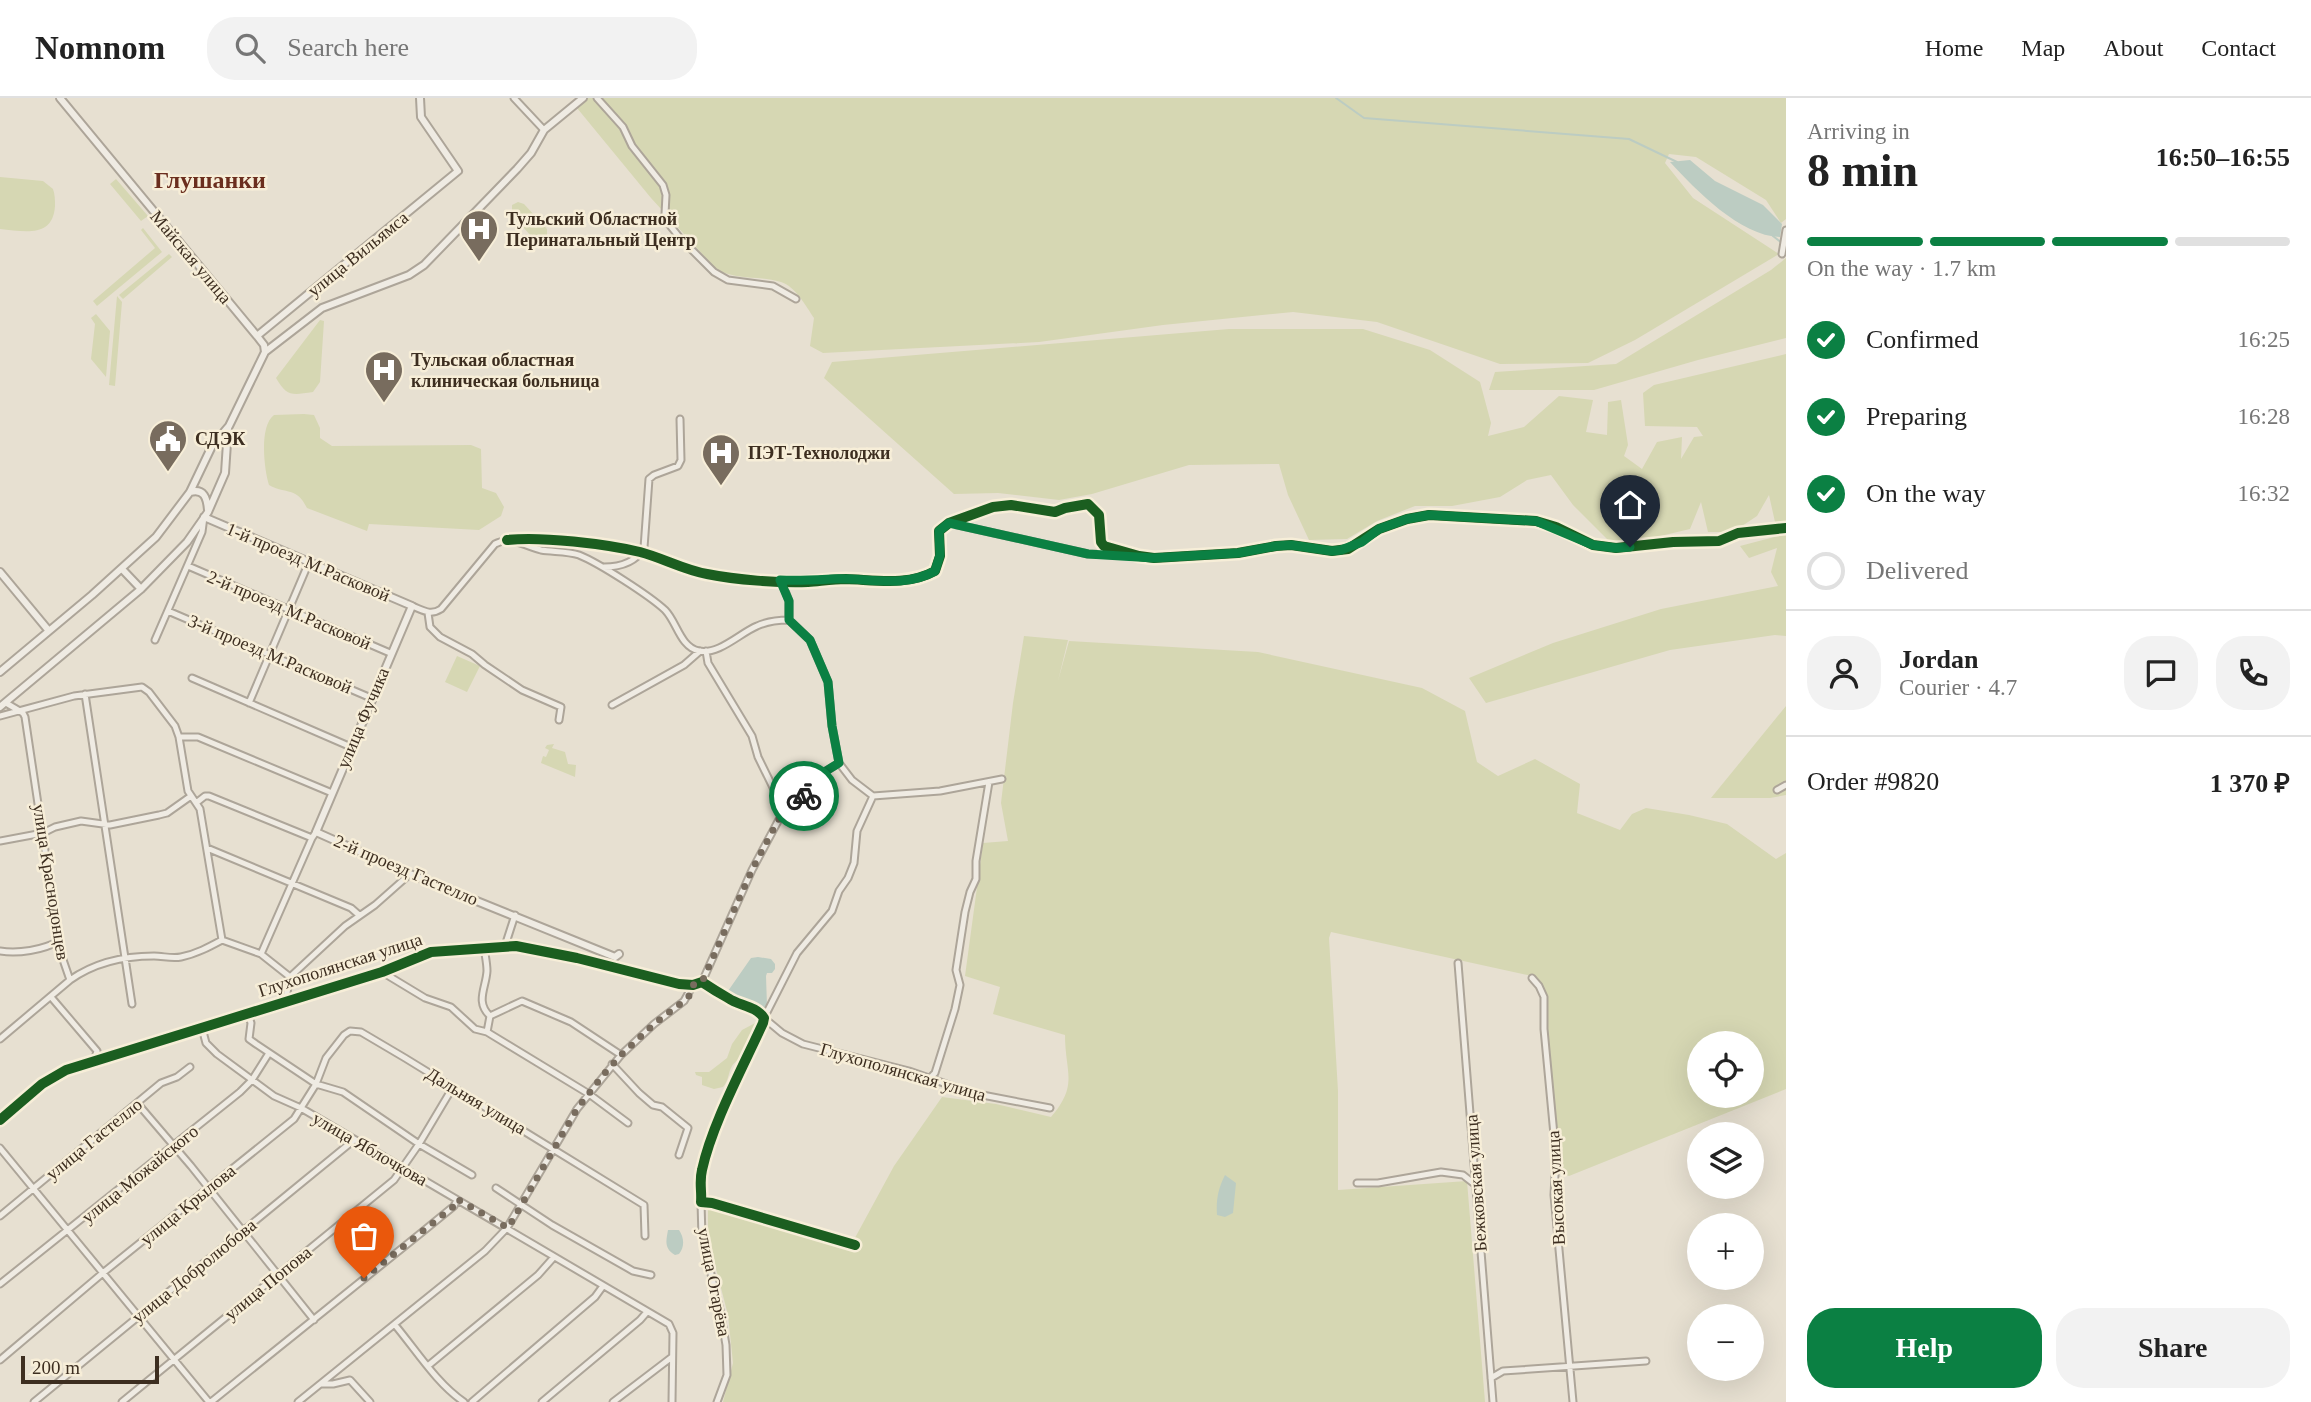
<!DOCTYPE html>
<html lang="en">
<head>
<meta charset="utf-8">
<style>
  body { margin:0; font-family:Georgia,serif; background:#f2f2f2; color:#222; height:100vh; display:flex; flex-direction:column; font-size:26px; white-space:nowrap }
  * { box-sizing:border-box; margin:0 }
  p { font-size:23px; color:#767676 }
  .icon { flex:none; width:38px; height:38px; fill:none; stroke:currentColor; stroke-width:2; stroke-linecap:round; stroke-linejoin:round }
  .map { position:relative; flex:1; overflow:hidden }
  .panel { display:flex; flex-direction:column; background:#fff; width:525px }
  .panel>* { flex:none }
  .tools { position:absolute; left:1687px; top:933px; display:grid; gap:14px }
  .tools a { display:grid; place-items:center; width:77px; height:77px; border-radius:50%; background:#fff; box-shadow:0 7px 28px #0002; font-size:35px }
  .scale { position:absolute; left:21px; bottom:18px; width:138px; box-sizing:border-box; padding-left:7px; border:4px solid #3d2e20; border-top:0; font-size:19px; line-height:24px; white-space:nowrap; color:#3d2e20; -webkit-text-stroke:5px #f7eed8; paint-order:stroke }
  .pin { position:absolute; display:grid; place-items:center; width:60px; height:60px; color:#fff; margin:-72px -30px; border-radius:50% 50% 50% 0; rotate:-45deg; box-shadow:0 0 7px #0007 }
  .pin .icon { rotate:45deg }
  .courier { position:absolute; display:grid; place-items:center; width:70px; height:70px; margin:-35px; border:5px solid #0b8043; border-radius:50%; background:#fff; color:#222; box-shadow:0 2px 9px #0007 }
  .head em { font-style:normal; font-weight:700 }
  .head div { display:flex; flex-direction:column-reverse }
  .head { display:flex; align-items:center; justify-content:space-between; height:119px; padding:0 21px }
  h1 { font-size:46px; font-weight:700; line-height:52px }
  .bar { display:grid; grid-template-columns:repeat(4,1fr); gap:10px 7px; align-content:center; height:84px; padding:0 21px }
  .bar i { height:9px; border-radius:5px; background:#e0e0e0 }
  .bar .on { background:#0b8043 }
  .bar p { grid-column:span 4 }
  .line { display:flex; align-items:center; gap:18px; padding:0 21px; border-top:2px solid #e0e0e0 }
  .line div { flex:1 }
  .round { display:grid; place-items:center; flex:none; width:74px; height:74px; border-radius:28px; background:#f2f2f2 }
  ol { padding:0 21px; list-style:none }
  li { display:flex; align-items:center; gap:21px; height:77px }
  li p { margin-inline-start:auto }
  li .icon { padding:7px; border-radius:50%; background:#0b8043; color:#fff; stroke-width:4 }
  li:last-child { color:#767676 }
  li i { width:38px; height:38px; border:4px solid #e0e0e0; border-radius:50% }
  .cta { display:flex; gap:14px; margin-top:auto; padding:14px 21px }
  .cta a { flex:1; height:80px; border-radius:28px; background:#0b8043; color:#fff; font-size:28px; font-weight:700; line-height:80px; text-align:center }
  .cta a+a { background:#f2f2f2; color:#222 }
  header { display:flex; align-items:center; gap:42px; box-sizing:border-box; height:98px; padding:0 35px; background:#fff; border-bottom:2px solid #e0e0e0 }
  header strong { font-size:33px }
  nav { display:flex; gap:38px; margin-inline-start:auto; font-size:24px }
  .search { width:490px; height:63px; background:#f2f2f2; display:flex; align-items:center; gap:18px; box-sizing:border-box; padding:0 24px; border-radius:28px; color:#767676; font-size:26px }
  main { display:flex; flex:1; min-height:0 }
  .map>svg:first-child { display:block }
</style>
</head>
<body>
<header>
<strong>Nomnom</strong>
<div class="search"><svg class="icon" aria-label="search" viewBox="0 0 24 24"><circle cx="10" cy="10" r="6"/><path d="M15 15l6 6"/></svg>Search here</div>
<nav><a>Home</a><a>Map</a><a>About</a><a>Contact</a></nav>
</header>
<main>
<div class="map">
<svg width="1786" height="1304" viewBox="0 0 1786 1304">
  <rect width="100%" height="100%" fill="#e7e0d1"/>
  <path fill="#d6d7b3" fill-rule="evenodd" d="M 588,0 L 1786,0 L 1786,121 L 1781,125 L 1766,102 L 1696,59 L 1669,56 L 1665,65 L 1693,100 L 1779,156 L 1635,242 L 1588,265 L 1500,266 L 1377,224 L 1293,214 L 1163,227 L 1039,244 L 823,255 L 810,248 L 814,220 C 806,208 795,188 781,184 C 758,177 738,183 716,171 L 651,100 L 577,10 Z
    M 0,79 L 43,83 L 53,91 C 55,97 55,102 55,108 C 53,141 23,133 0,131 Z
    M 116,81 L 148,118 L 141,123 L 110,86 Z
    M 518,104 L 524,106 L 547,131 L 547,138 L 541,142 L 532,139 L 512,117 L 512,107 Z
    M 143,130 L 162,154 L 97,208 L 93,203 L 155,150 L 141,132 Z
    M 169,156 L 172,159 L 123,201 L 119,197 Z
    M 1786,160 L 1786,240 L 1698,262 L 1594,292 L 1489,292 L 1495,274 L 1616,266 L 1771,172 Z
    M 117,198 L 122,204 L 115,288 L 109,287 Z
    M 96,216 L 110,233 L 106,279 L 91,261 L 95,226 L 91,220 Z
    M 320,222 L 324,223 L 320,284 L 313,294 C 292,297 287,299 276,280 Z
    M 1229,231 L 1363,231 L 1430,252 L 1480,284 L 1491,325 L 1488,338 L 1524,329 L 1559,298 L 1593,302 L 1586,334 L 1607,337 L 1608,304 L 1621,302 L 1628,347 L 1624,358 L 1642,371 L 1657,344 L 1682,339 L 1681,361 L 1694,339 L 1703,338 L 1697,329 L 1645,328 L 1643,295 L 1654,287 L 1786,256 L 1786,538 L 1775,537 L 1670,552 L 1486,605 L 1469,580 L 1553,545 L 1661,511 L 1778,488 L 1771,474 L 1777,450 L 1749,460 L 1740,448 L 1782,437 L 1775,424 L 1769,397 L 1757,418 L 1733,434 L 1708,434 L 1701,404 L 1690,431 L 1652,440 L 1610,444 L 1573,407 L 1551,377 L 1527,382 L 1500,399 L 1452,408 L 1415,408 L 1377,423 L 1347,441 L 1309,442 L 1288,397 L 1279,366 L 1189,367 L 1092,396 L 1059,402 L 998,395 L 954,396 L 824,280 L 832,264 Z
    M 304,316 L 314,317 L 320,330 L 320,340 L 332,348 L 471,347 L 481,351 L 482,390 L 496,395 L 504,409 L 501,418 L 479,432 L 369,426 L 367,433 L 307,410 C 296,388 287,397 269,387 C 264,371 259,328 274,317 Z
    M 1024,538 L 1068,542 L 1058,583 L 1069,543 L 1258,554 L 1422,590 L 1465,613 L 1477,664 L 1498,678 L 1535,661 L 1580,686 L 1577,715 L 1620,732 L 1632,716 L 1646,710 L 1689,717 L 1727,726 L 1776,761 L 1786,755 L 1786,991 L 1569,1078 L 1561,1075 L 1547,932 L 1547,901 L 1542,887 L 1532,878 L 1331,834 L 1329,840 L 1338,993 L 1338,1092 L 1467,1083 L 1485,1304 L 723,1304 L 733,1265 L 728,1217 L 708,1140 L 708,1106 L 850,1149 L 894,1068 L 942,999 L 996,1006 L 1051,1019 C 1079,986 1065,975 1065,937 L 993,916 L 1000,889 L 965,878 L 983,745 L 1008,743 L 1001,705 L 1013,605 ZM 1699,945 L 1752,945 L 1752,998 L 1699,998 Z
    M 457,558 L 480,568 L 467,594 L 445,584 Z
    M 1786,608 L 1786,697 L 1770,700 L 1711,700 Z
    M 554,646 L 552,650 L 565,654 L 568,666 L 576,667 L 575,679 L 541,665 L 543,658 L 546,659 L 549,652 L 545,650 L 547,647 Z
    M 759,923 L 761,927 L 753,940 L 749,952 L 742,955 C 740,962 736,962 732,968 C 728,975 729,982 723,989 L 714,991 L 702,987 L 702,979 L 696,977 L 695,974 L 709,974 L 727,960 L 732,946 L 742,932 Z"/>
  <path fill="#bcccc2" d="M 1690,62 L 1715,83 L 1763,107 L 1782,126 L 1780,139 C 1740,138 1696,92 1670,64 Z
    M 758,859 L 771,861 L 775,866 L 775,871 L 772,875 L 767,875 L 766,878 L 767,908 L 763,911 L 733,901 L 728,893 L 751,860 Z
    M 1225,1077 L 1236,1085 L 1233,1115 L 1225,1119 L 1217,1117 C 1216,1102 1218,1091 1225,1077 Z
    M 668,1132 L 679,1132 C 684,1139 685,1149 679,1156 L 675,1157 C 664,1151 666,1143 668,1132 Z"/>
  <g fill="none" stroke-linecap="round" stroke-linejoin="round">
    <path stroke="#bcccc2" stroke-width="2" d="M 1336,0 L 1364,20 L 1629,41 L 1677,64
      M 1773,138 L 1782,145"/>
    <defs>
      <path id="minor" d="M 514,0 L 544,32
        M 597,0 L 623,29 L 632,48 L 663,87 L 666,97 L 665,116 L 668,125 L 680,140 L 714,174 L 728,182 L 773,188 L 796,201
        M 1782,156 L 1786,132
        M 949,425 L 1088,456 L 1128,457
        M 507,442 C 541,438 606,446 640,454 C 663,460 684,472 707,476 C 737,482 777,485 808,484 C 821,483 833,481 846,481 C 876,482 908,488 935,473 L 940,458 L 939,433 L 949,425 L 993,409 L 1011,407 L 1055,414 L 1065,410 L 1088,406 L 1099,417 L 1101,444 L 1104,448 L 1139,458 L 1154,460 L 1238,455 L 1276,448 L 1291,447 L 1332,453 L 1348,451 L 1379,431 L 1407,421 L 1429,417 L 1536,423 L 1556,429 L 1593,447 L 1616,450 L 1673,444 L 1719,443 L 1738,435 L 1786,430
        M 188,468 L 390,555
        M 604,469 C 620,469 635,465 644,450 L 649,381 L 654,377 L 678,368 L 681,362 L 680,321
        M 781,482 L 789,503 L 789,522
        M 412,508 C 423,512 430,518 441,511 L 495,446 C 509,438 526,448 541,452 C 553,454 567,453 579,457 C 599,465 650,498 665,512 C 677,524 680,549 699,553 C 719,557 740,535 757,528 C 768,523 778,522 789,522 L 810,542 L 828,584 L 832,628 L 839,665 L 852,682 L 873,698 L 940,693 L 1002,681
        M 168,513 L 371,600
        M 428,515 L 430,529 L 440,539 L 472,556 L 485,567 L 522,592 L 561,609 L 559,622
        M 155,542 L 202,434 L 204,419
        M 706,553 L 708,565 L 752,638 L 758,659 L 784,712
        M 192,580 L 351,649
        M 85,596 L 132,906
        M 249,605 L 309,464
        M 612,607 L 684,567 L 700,553
        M 0,618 L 74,598 L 142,589 L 149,594 L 175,628 L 179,639 L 188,693 L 200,711 L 222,842
        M 179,639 L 198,639 L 332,695
        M 1777,692 L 1786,687
        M 873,698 L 857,733 L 854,765 L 848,780 L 839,793 L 832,813 L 797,855 L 764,920 L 782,935 L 803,946 L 909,973 L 972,995 L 1050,1010
        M 196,705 L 205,698 L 209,698 L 312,740 L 316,734
        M 0,743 L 43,735 L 55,729 L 81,723 L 110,727 L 159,717 L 167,715 L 191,698
        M 207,750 L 351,810 L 359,817
        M 505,848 L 515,817
        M 484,849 C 485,857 487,865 487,873 C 486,890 475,904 490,918
        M 0,853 C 18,856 43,852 59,843
        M 261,856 L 312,740
        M 1458,865 L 1493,1304
        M 382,874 L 425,900 L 451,909 L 475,931 L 487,934 L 589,996 L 628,1025
        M 1532,880 L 1539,888 L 1544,899 L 1544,931 L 1556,1058 L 1554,1097 L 1573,1304
        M 70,882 C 94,865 124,858 154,858 C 163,858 172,861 181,859 C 196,856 209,849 222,842 L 261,856 L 290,879
        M 702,884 L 752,772 L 784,712 L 819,685 L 826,673 L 839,665
        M 51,899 L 97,953 L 94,964
        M 285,905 L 290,879 L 345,828 L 375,807 L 410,776
        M 248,916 L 251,925 L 249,941 L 256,946 L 316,986 L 343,994 L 419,1046 L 472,1077
        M 202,930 L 206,945 L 217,956 L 274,998 L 301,1010 L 669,1226 L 673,1235 L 672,1304
        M 487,934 L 490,918 L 522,903 L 571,924 L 621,957
        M 0,941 L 70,882 L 60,853 L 25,619 L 23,615 L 6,605
        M 612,966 L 639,995 L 653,1007 L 662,1009 L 688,1030 L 679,1057
        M 930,980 L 935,975 L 955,911 L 960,887 L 956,872 L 965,814 L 970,794 L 976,781 L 976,763 L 989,684
        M 138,1006 L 191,1068 L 314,1222
        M 0,1022 L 42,986 L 66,972 L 382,874 L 431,854 L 516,848 L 577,860 L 679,886 L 693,887 L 702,884 C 711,890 719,895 728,900 C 739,908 755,907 764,920 L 763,925 C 743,969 712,1026 702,1072 C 699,1084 702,1093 701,1104 L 712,1105 L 855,1147
        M 0,1050 L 209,1304
        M 1357,1085 L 1378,1085 L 1441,1074 L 1463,1077 L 1477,1088
        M 496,1090 L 552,1127 L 633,1173 L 651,1177
        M 701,1104 L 702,1140 L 720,1212 L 726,1247 L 727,1277 L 717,1304
        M 0,1118 L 161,985 L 177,979 L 190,969
        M 0,1186 L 240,994 L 252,982 L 269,955
        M 395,1227 C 416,1252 437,1286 464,1304
        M 0,1262 L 104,1174 L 294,1021 L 316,986 L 326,960 L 344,937 L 350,933 L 361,934 L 405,960 L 644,1107 L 645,1138
        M 429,1267 L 538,1177 L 554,1159
        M 1491,1280 L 1503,1273 L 1646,1263
        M 321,1286 L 333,1286 L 350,1282 L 370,1304
        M 34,1304 L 354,1042
        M 122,1304 L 394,1082 L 419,1046 L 453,989
        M 211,1304 L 421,1135 L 454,1108 L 457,1102
        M 298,1304 L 485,1153 L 507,1130 L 577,1011 L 621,957 L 654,926 L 684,903 L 693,887
        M 472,1304 L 595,1199 L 603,1188
        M 542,1304 L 640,1222 L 647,1214
        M 613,1304 L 672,1259"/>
      <path id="tertiary" d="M 60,0 L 257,238 L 264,247 L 265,254
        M 257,238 L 458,73 L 421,19 L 420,0
        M 190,394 C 204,390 207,400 208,412
        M 204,419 L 412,508 L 316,734 L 410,776 L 615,859 L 619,856
        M 122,471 L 141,491
        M 0,474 L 49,533
        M 0,574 L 92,497 L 156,439 L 190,394 L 212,348 L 229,328 L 265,254 L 322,210 L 409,177 L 424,167 L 517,71 L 531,55 L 544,32 L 583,0
        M 0,609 L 141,491 L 187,444 L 208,414 L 225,375 L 228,330"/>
    </defs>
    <use href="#minor" stroke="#ada599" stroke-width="9"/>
    <use href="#tertiary" stroke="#ada599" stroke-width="10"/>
    <use href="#minor" stroke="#efebe3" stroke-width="5"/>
    <use href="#tertiary" stroke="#efebe3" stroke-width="6"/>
    <defs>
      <path id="cycleway" d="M 507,442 C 541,438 606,446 640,454 C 663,460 684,472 707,476 C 737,482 777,485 808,484 C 821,483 833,481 846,481 C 876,482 908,488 935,473 L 940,458 L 939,433 L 949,425 L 993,409 L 1011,407 L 1055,414 L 1065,410 L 1088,406 L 1099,417 L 1101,444 L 1104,448 L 1139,458 L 1154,460 L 1238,455 L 1276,448 L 1291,447 L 1332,453 L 1348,451 L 1379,431 L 1407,421 L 1429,417 L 1536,423 L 1556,429 L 1593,447 L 1616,450 L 1673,444 L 1719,443 L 1738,435 L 1786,430
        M 0,1022 L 42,986 L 66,972 L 382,874 L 431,854 L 516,848 L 577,860 L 679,886 L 693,887 L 702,884 C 711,890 719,895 728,900 C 739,908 755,907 764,920 L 763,925 C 743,969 712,1026 702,1072 C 699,1084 702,1093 701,1104 L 712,1105 L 855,1147"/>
    </defs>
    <use href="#cycleway" stroke="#f7eed8" stroke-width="15"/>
    <use href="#cycleway" stroke="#1b5e20" stroke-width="10"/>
  </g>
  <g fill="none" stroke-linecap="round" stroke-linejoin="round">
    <path stroke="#786c5e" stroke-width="7" stroke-dasharray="0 12.6" d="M 364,1180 L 454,1108 L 457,1101 L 508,1130 L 577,1011 L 604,976 L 621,957 L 654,926 L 684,903 L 690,897 L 693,887 L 702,884 L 752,772 L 773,732 L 784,712 L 804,698"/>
    <path stroke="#0b8043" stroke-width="9" d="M 804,698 L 819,685 L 826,673 L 839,665 L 832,628 L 828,584 L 810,542 L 789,522 L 789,503 L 780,482 C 798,483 813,482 831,481 C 866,479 903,491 935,473 L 940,457 L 939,433 L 949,425 L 1088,456 L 1154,460 L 1238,455 L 1276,448 L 1291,447 L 1332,453 L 1341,452 L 1362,444 L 1379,431 L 1407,421 L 1429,417 L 1536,423 L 1593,447 L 1616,450 L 1630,449"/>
  </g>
  <defs>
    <symbol id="hospital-pin" viewBox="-11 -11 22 30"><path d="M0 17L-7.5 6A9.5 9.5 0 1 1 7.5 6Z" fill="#786c5e" stroke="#f7eed8"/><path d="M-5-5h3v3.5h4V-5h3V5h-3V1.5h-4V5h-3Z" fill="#fff"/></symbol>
    <symbol id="civic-pin" viewBox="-11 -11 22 30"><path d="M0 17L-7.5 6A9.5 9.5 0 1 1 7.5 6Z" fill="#786c5e" stroke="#f7eed8"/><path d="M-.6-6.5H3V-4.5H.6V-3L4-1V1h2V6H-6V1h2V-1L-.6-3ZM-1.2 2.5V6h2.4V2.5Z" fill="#fff"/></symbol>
  </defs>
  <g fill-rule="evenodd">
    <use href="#hospital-pin" x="457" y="109" width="44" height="60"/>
    <use href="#hospital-pin" x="362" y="250" width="44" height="60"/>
    <use href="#civic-pin" x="146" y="319" width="44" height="60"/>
    <use href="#hospital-pin" x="699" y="333" width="44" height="60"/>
  </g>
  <g text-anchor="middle" stroke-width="5" stroke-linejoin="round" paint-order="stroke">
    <g font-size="18" font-weight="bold" fill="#3d2e20" stroke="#f7eed8" text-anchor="start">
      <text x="506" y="127">Тульский Областной<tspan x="506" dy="21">Перинатальный Центр</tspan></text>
      <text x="411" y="268">Тульская областная<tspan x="411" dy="21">клиническая больница</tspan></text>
      <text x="195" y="347">СДЭК</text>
      <text x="748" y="361">ПЭТ-Технолоджи</text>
    </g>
    <g font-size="18" fill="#3d2e20" stroke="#f7eed8">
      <text transform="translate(358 156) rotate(-39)" y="6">улица Вильямса</text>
      <text transform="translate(191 159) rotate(50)" y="6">Майская улица</text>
      <text transform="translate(308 464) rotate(23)" y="6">1-й проезд М.Расковой</text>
      <text transform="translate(289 512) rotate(23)" y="6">2-й проезд М.Расковой</text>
      <text transform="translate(270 556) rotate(23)" y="6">3-й проезд М.Расковой</text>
      <text transform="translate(363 620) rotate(-67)" y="6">улица Фучика</text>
      <text transform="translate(406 772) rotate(23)" y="6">2-й проезд Гастелло</text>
      <text transform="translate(51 784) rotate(81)" y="6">улица Краснодонцев</text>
      <text transform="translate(340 867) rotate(-18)" y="6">Глухополянская улица</text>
      <text transform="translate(903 974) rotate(16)" y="6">Глухополянская улица</text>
      <text transform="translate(476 1003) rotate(31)" y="6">Дальняя улица</text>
      <text transform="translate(94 1041) rotate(-39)" y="6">улица Гастелло</text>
      <text transform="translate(370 1051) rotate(30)" y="6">улица Яблочкова</text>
      <text transform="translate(140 1076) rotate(-39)" y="6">улица Можайского</text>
      <text transform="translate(1476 1085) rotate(-94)" y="6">Бежковская улица</text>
      <text transform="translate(1556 1090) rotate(-93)" y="6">Высокая улица</text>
      <text transform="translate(188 1107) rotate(-39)" y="6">улица Крылова</text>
      <text transform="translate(194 1173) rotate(-39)" y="6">улица Добролюбова</text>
      <text transform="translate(714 1184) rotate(79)" y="6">улица Огарёва</text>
      <text transform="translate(268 1185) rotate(-39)" y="6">улица Попова</text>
    </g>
    <g font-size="24" font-weight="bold" fill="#6b2e1e" stroke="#f7eed8">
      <text x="210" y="90">Глушанки</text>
    </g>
  </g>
</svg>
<div class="tools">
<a><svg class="icon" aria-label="locate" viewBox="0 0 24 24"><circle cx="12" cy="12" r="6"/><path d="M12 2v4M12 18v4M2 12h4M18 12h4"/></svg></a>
<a><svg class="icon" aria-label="layers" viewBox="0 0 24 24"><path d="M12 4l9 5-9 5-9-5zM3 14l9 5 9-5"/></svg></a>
<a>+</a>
<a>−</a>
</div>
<div class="scale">200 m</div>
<div class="pin" style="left:364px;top:1180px;background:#ea580c"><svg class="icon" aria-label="bag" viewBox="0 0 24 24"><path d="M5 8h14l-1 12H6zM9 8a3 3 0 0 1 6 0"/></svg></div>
<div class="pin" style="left:1630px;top:449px;background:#1f2937"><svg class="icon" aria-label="home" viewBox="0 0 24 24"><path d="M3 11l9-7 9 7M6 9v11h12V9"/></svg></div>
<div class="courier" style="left:804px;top:698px"><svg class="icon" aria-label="bike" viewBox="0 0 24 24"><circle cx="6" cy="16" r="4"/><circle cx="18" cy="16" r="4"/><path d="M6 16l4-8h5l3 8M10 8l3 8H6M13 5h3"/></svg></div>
</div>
<section class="panel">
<div class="head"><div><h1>8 min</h1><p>Arriving in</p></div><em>16:50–16:55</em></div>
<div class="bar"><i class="on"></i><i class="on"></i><i class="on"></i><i></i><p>On the way · 1.7 km</p></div>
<ol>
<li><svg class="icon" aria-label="check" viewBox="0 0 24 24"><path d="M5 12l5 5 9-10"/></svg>Confirmed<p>16:25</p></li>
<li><svg class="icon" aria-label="check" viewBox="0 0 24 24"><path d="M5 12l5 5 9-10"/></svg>Preparing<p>16:28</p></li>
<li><svg class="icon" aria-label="check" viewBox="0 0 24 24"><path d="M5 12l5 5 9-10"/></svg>On the way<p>16:32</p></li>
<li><i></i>Delivered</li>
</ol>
<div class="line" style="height:126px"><a class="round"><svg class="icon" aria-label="person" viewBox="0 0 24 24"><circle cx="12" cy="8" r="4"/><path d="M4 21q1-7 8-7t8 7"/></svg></a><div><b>Jordan</b><p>Courier · 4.7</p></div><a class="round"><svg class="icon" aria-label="chat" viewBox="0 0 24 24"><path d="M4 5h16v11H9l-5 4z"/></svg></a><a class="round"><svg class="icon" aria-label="phone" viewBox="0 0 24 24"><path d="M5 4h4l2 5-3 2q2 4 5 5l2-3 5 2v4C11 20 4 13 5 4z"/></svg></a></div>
<div class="line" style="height:91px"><div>Order #9820</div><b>1 370 ₽</b></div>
<div class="cta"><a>Help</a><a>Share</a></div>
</section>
</main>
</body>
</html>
